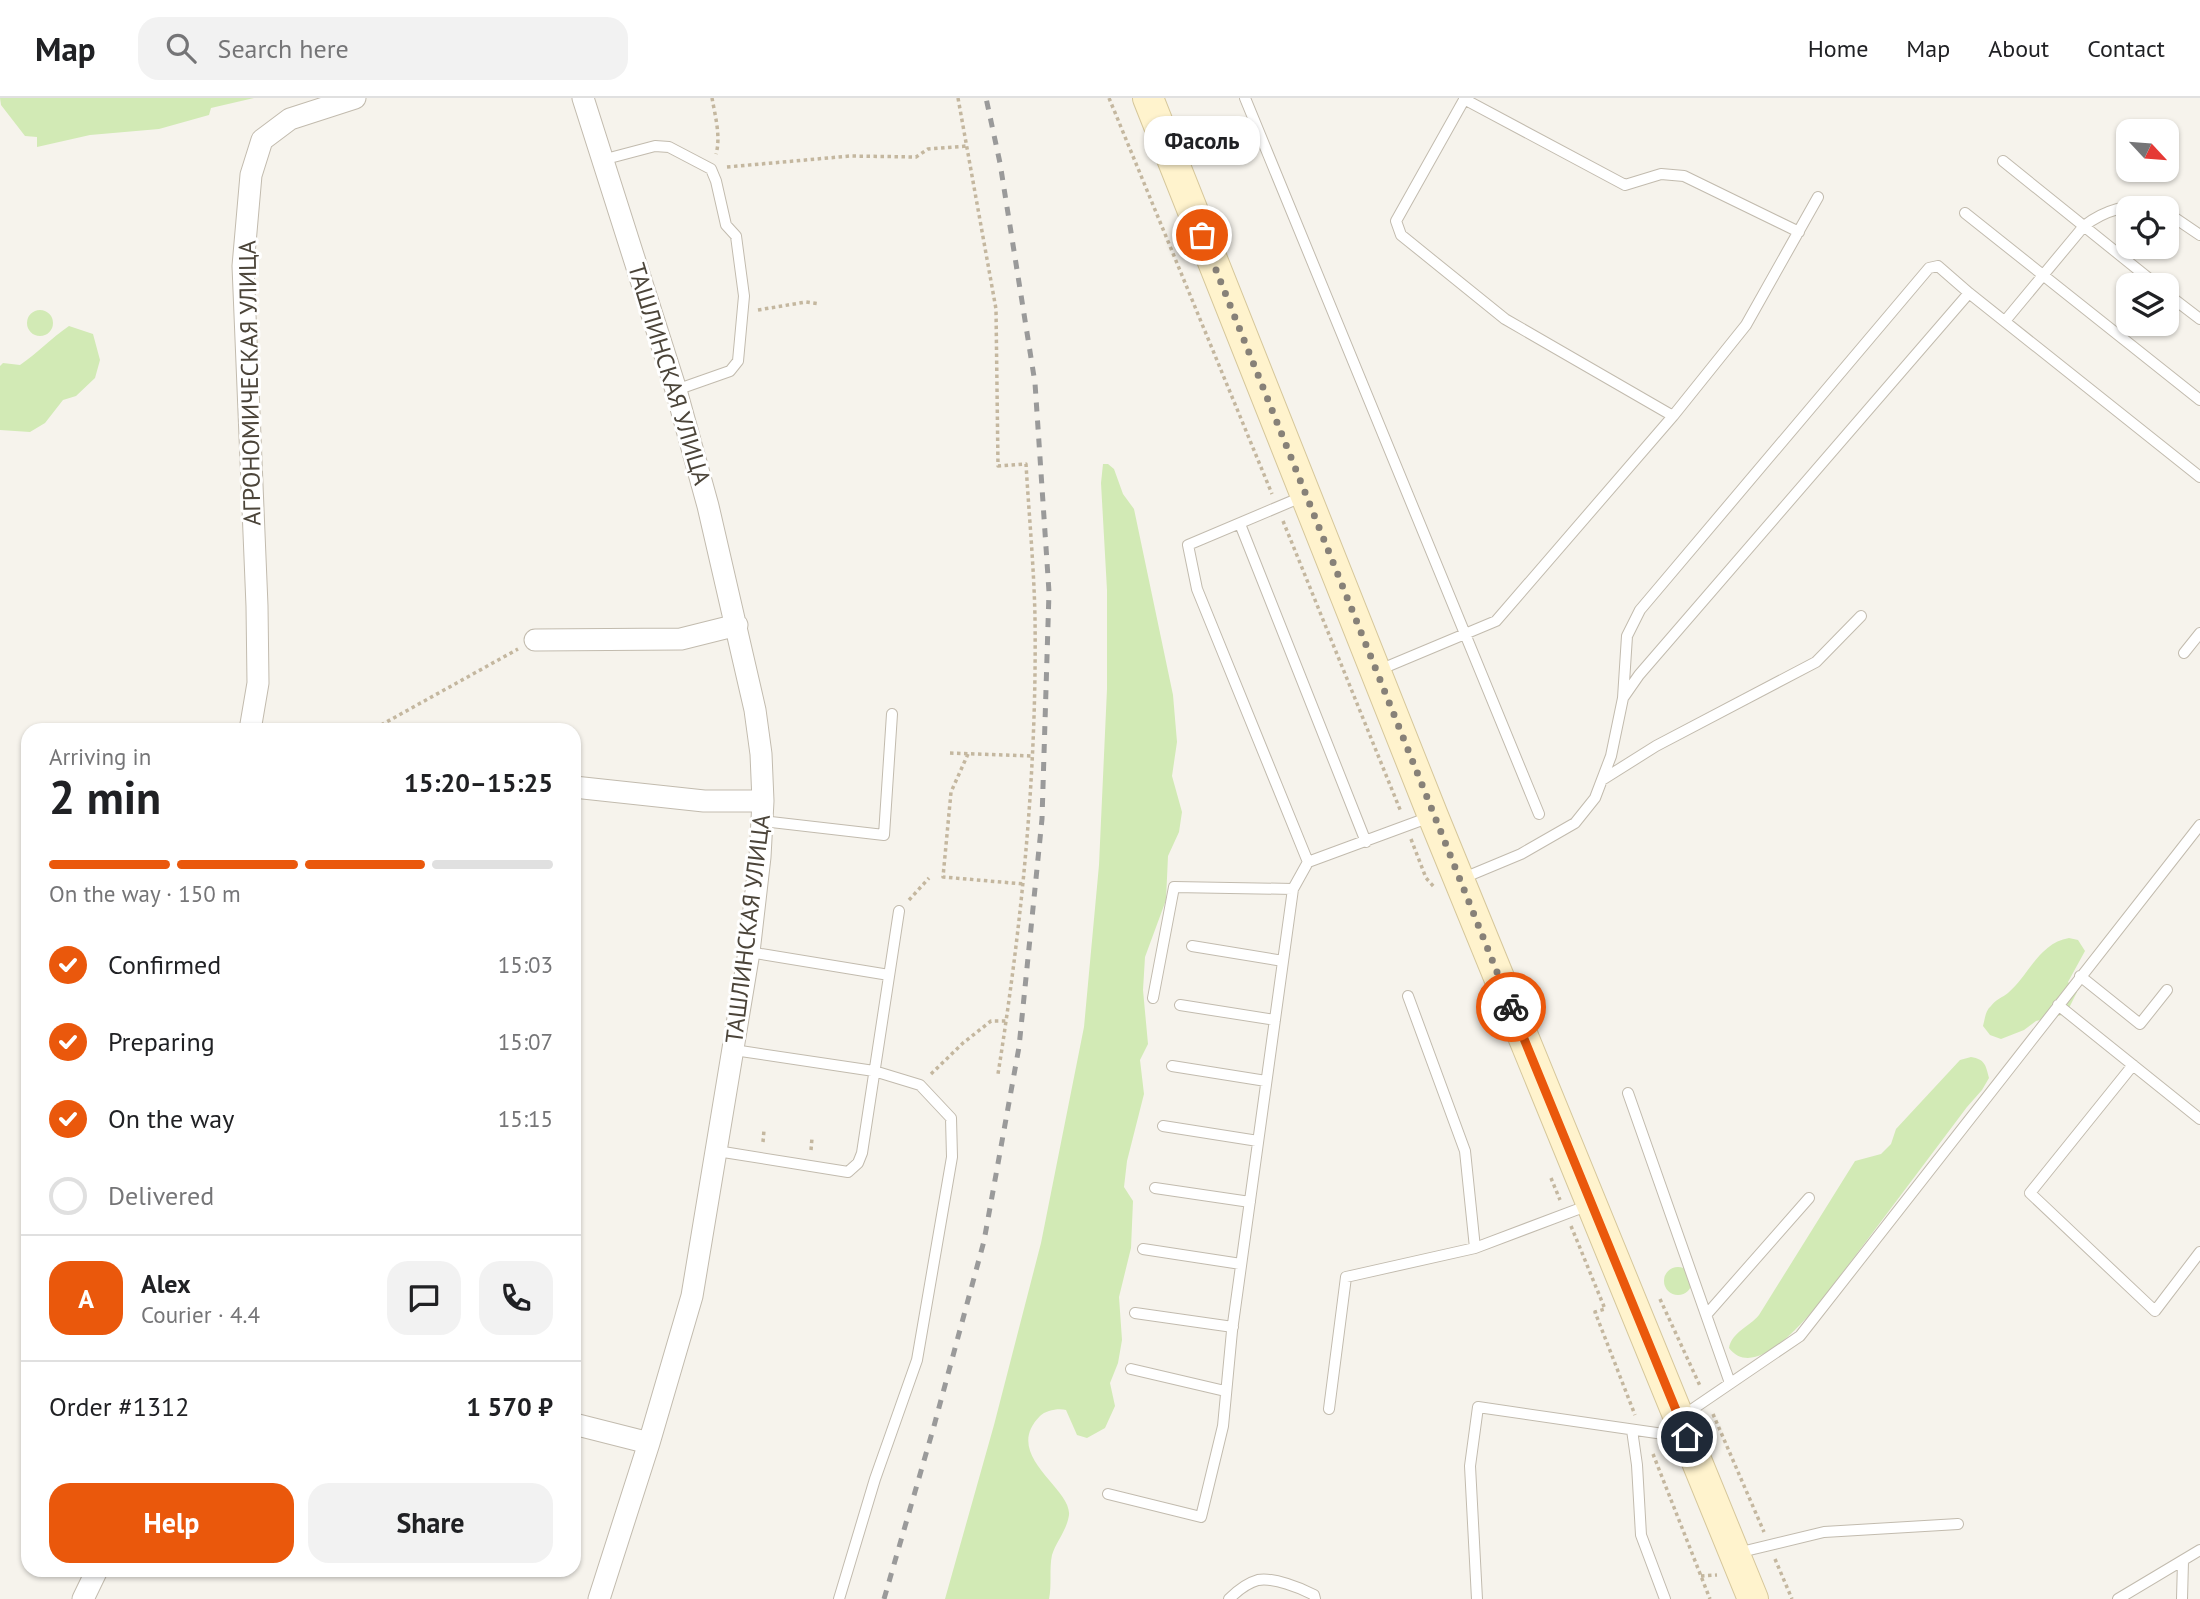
<!DOCTYPE html>
<html lang="en">
<head>
<meta charset="utf-8">
<style>
  body { margin:0; font-family:"PT Sans",sans-serif; background:#f2f2f2; color:#202124; height:100vh; display:flex; flex-direction:column; font-size:26px; white-space:nowrap }
  * { box-sizing:border-box; margin:0 }
  p { font-size:23px; color:#757577 }
  .icon { flex:none; width:38px; height:38px; fill:none; stroke:currentColor; stroke-width:2; stroke-linecap:round; stroke-linejoin:round }
  .map { position:relative; flex:1; overflow:hidden }
  .drawer { position:absolute; left:21px; top:625px; width:560px; height:854px; display:flex; flex-direction:column; background:#fff; border-radius:21px; box-shadow:0 2px 5px #0004 }
  .drawer>* { flex:none }
  .needle { width:46px; rotate:116deg }
  .tools { position:absolute; left:2116px; top:21px; display:grid; gap:14px }
  .tools a { display:grid; place-items:center; width:63px; height:63px; border-radius:14px; background:#fff; box-shadow:0 2px 5px #0004; font-size:35px }
  .pin { position:absolute; display:grid; place-items:center; width:60px; height:60px; color:#fff; margin:-30px; border:4px solid #fff; border-radius:50%; box-shadow:0 2px 7px #0007 }
  .courier { position:absolute; display:grid; place-items:center; width:70px; height:70px; margin:-35px; border:5px solid #ea580c; border-radius:50%; background:#fff; color:#222; box-shadow:0 2px 9px #0007 }
  .bubble { position:absolute; height:49px; border-radius:21px; background:#fff; box-shadow:0 2px 5px #0004; font-size:23px; font-weight:700; line-height:49px; text-align:center }
  .summary em { font-style:normal; font-weight:700 }
  .summary div { display:flex; flex-direction:column-reverse }
  .summary { display:flex; align-items:center; justify-content:space-between; height:119px; padding:0 28px }
  h1 { font-size:46px; font-weight:700; line-height:52px }
  .bar { display:grid; grid-template-columns:repeat(4,1fr); gap:10px 7px; align-content:center; height:84px; padding:0 28px }
  .bar i { height:9px; border-radius:5px; background:#e0e0e0 }
  .bar .selected { background:#ea580c }
  .bar p { grid-column:span 4 }
  .line { display:flex; align-items:center; gap:18px; padding:0 28px; border-top:2px solid #e0e0e0 }
  .line div { flex:1 }
  .round { display:grid; place-items:center; flex:none; width:74px; height:74px; border-radius:21px; background:#f2f2f2 }
  ol { padding:0 28px; list-style:none }
  li { display:flex; align-items:center; gap:21px; height:77px }
  li p { margin-inline-start:auto }
  li .icon { padding:7px; border-radius:50%; background:#ea580c; color:#fff; stroke-width:4 }
  li:last-child { color:#757577 }
  li i { width:38px; height:38px; border:4px solid #e0e0e0; border-radius:50% }
  .primary-button { display:flex; gap:14px; margin-top:auto; padding:14px 28px }
  .primary-button a { flex:1; height:80px; border-radius:21px; background:#ea580c; color:#fff; font-size:28px; font-weight:700; line-height:80px; text-align:center }
  .primary-button a+a { background:#f2f2f2; color:#202124 }
  header { display:flex; align-items:center; gap:42px; box-sizing:border-box; height:98px; padding:0 35px; background:#fff; border-bottom:2px solid #e0e0e0 }
  header strong { font-size:33px }
  nav { display:flex; gap:38px; margin-inline-start:auto; font-size:24px }
  .search { width:490px; height:63px; background:#f2f2f2; display:flex; align-items:center; gap:18px; box-sizing:border-box; padding:0 24px; border-radius:21px; color:#757577; font-size:26px }
  .map>svg:first-child { display:block }
</style>
</head>
<body>
<header>
<strong>Map</strong>
<div class="search"><svg class="icon" aria-label="search" viewBox="0 0 24 24"><circle cx="10" cy="10" r="6"/><path d="M15 15l6 6"/></svg>Search here</div>
<nav><a>Home</a><a>Map</a><a>About</a><a>Contact</a></nav>
</header>
<div class="map">
<svg width="2200" height="1501" viewBox="0 0 2200 1501">
  <rect width="100%" height="100%" fill="#f6f3ec"/>
  <path fill="#d2eab5" d="M 0,0 L 254,0 L 211,10 L 209,17 L 159,31 L 90,37 L 37,49 L 37,39 L 25,38 L 1,7 Z
    M27 225a13 13 0 1 1 26 0a13 13 0 1 1-26 0Z
    M 69,228 L 93,236 L 100,262 L 95,280 L 76,298 L 63,302 L 45,325 L 30,334 L 0,332 L 0,268 L 3,265 L 20,267 C 38,255 51,240 69,228 Z
    M 1103,366 L 1108,366 L 1114,371 L 1123,396 L 1134,411 L 1173,597 L 1177,644 L 1172,678 L 1182,714 L 1179,734 L 1168,758 L 1166,802 L 1145,859 L 1143,892 L 1148,946 L 1140,962 L 1144,996 L 1127,1063 L 1124,1089 L 1133,1103 L 1131,1150 L 1119,1199 L 1122,1242 L 1118,1265 L 1110,1285 L 1115,1308 L 1105,1330 L 1087,1340 L 1077,1337 L 1066,1312 C 1059,1310 1046,1312 1040,1318 C 1001,1357 1072,1390 1069,1417 C 1067,1432 1056,1444 1052,1457 C 1049,1471 1052,1487 1049,1501 L 945,1501 L 994,1327 L 1041,1145 L 1084,929 L 1099,767 L 1107,591 L 1107,492 L 1101,385 Z
    M 2069,840 L 2078,842 L 2085,853 L 2068,884 L 2077,894 L 2069,910 L 2062,917 L 2036,923 L 2024,932 L 2001,941 L 1990,937 L 1983,928 C 1985,921 1985,913 1991,908 C 1995,902 2003,899 2008,895 C 2029,877 2039,845 2069,840 Z
    M 1971,959 C 1985,961 1986,968 1989,980 L 1982,992 L 1967,1009 L 1822,1202 C 1805,1222 1755,1284 1729,1250 C 1732,1234 1749,1229 1759,1217 L 1855,1063 L 1881,1056 L 1891,1046 L 1896,1031 L 1960,962 Z
    M1664 1183a14 14 0 1 1 28 0a14 14 0 1 1-28 0Z"/>
  <g fill="none" stroke-linecap="round" stroke-linejoin="round">
    <defs>
      <path id="lane" d="M 1245,0 L 1539,716
        M 1465,0 L 1396,123 L 1401,137 L 1505,221 L 1673,318
        M 1464,1 L 1625,87 L 1661,76 L 1684,78 L 1799,134
        M 602,62 L 655,48 L 669,49 L 711,71 L 716,83 L 726,127 L 736,138 L 744,198 L 738,263 L 730,273 L 676,292
        M 2003,63 L 2157,187
        M 2166,114 L 2200,137
        M 1965,115 L 2200,302
        M 2166,195 L 2200,221
        M 2005,223 L 2084,128 C 2103,113 2130,104 2154,110
        M 1304,398 L 1188,447 L 1197,491 L 1308,764
        M 1240,426 L 1366,744
        M 2184,555 L 2200,535
        M 1379,572 L 1496,523 L 1673,318 L 1746,227 L 1818,99
        M 1623,600 L 1627,538 L 1640,512 L 1929,170 L 1938,168 L 1969,195 L 2200,379
        M 1602,682 L 1656,648 L 1816,564 L 1861,518
        M 762,723 L 884,737 L 892,616
        M 1461,781 L 1521,756 L 1575,725 L 1595,700 L 1611,658 L 1623,600 L 1639,577 L 1969,195
        M 1192,848 L 1283,863
        M 749,854 L 889,877
        M 2080,878 L 2140,926 L 2167,892
        M 1408,898 L 1465,1053 L 1475,1150
        M 1153,900 L 1174,789 L 1293,791
        M 1180,907 L 1275,922
        M 2058,907 L 2200,1021
        M 734,952 L 874,973 L 920,987 L 951,1020 L 952,1059 L 917,1262 L 875,1381 L 839,1501
        M 2133,967 L 2030,1095 L 2155,1213 L 2200,1154
        M 1172,968 L 1266,983
        M 1628,995 L 1730,1285
        M 1163,1028 L 1258,1043
        M 717,1053 L 848,1074 L 858,1065 L 862,1055 L 899,813
        M 1155,1090 L 1250,1104
        M 1143,1151 L 1241,1166
        M 1135,1215 L 1233,1229
        M 1707,1216 L 1809,1100
        M 1131,1271 L 1225,1293
        M 1329,1311 L 1346,1179 L 1475,1150 L 1589,1107
        M 1681,1319 L 1800,1238 L 2200,727
        M 1632,1332 L 1637,1367 L 1641,1437 L 1665,1501
        M 1108,1396 L 1201,1419 L 1223,1328 L 1232,1233 L 1293,791 L 1308,764 L 1430,719
        M 1737,1455 L 1824,1434 L 1958,1426
        M 1229,1501 C 1237,1493 1247,1485 1258,1482 C 1273,1479 1301,1490 1314,1497 L 1315,1501
        M 1477,1501 L 1470,1368 L 1478,1309 L 1684,1339
        M 2118,1501 L 2200,1452
        M 2182,1501 L 2183,1463"/>
      <path id="street" d="M 583,0 L 676,292 L 708,408 L 755,612 L 761,656 L 763,703 L 760,759 L 749,854 L 692,1198 L 649,1345 L 599,1501
        M 535,542 L 681,541 L 737,527
        M 250,632 L 258,585 L 257,508 L 243,168 L 251,77 L 262,42 L 290,21 L 355,0
        M 574,689 L 704,703 L 763,703
        M 574,1326 L 649,1345
        M 83,1501 L 97,1472"/>
      <path id="secondary" d="M 1148,0 L 1433,718 L 1753,1501"/>
    </defs>
    <use href="#lane" stroke="#c2bbae" stroke-width="12"/>
    <use href="#street" stroke="#c2bbae" stroke-width="23"/>
    <use href="#secondary" stroke="#d6c79b" stroke-width="32"/>
    <path stroke="#c4b79f" stroke-width="3.5" stroke-dasharray="3.5 3.5" stroke-linecap="butt" d="M 712,0 C 715,17 721,39 716,56
      M 958,0 L 996,211 L 998,368 L 1026,366 C 1029,417 1034,469 1035,520 C 1037,673 1022,825 998,976
      M 1109,0 L 1272,396
      M 727,69 L 850,58 L 916,59 L 928,51 L 967,48
      M 758,212 L 806,204 L 820,206
      M 1283,423 L 1401,714
      M 269,631 L 288,632
      M 368,632 L 381,627 L 518,551
      M 950,655 L 1032,658
      M 968,656 L 951,694 L 943,779 L 1024,786
      M 1411,741 L 1426,780 L 1435,790
      M 909,802 L 929,780
      M 931,976 L 963,945 L 991,923 L 1006,923
      M 763,1044 L 764,1032
      M 811,1052 L 812,1040
      M 1551,1080 L 1560,1102
      M 1571,1128 L 1605,1211 L 1595,1214 L 1635,1317
      M 1660,1201 L 1701,1290
      M 1713,1316 L 1764,1434
      M 1653,1356 L 1710,1501
      M 1775,1461 L 1792,1501
      M 1701,1478 L 1717,1477"/>
    <use href="#lane" stroke="#fff" stroke-width="10"/>
    <use href="#street" stroke="#fff" stroke-width="21"/>
    <use href="#secondary" stroke="#fff3cd" stroke-width="30"/>
    <path stroke="#9a9a9a" stroke-width="5" stroke-dasharray="9 9" stroke-linecap="butt" d="M 884,1501 L 934,1328 L 984,1143 L 1019,949 L 1042,721 L 1049,494 L 1035,285 L 1000,65 L 986,0"/>
  </g>
  <g fill="none" stroke-linecap="round" stroke-linejoin="round">
    <path stroke="#878178" stroke-width="7" stroke-dasharray="0 12.6" d="M 1202,137 L 1511,909"/>
    <path stroke="#ea580c" stroke-width="9" d="M 1511,909 L 1687,1339"/>
  </g>
  <g text-anchor="middle" stroke-width="6" stroke-linejoin="round" paint-order="stroke">
    <g font-size="24" fill="#4b4439" stroke="#fff">
      <text transform="translate(669 276) rotate(73)" y="8">ТАШЛИНСКАЯ УЛИЦА</text>
      <text transform="translate(250 285) rotate(-91)" y="8">АГРОНОМИЧЕСКАЯ УЛИЦА</text>
      <text transform="translate(748 831) rotate(-83)" y="8">ТАШЛИНСКАЯ УЛИЦА</text>
    </g>
  </g>
</svg>
<div class="tools">
<a><svg class="needle" viewBox="-14 -14 28 28"><path d="M0-13l5 13h-10z" fill="#e53935"/><path d="M0 13l5-13h-10z" fill="#757577"/></svg></a>
<a><svg class="icon" aria-label="locate" viewBox="0 0 24 24"><circle cx="12" cy="12" r="6"/><path d="M12 2v4M12 18v4M2 12h4M18 12h4"/></svg></a>
<a><svg class="icon" aria-label="layers" viewBox="0 0 24 24"><path d="M12 4l9 5-9 5-9-5zM3 14l9 5 9-5"/></svg></a>
</div>
<div class="pin" style="left:1202px;top:137px;background:#ea580c"><svg class="icon" aria-label="bag" viewBox="0 0 24 24"><path d="M5 8h14l-1 12H6zM9 8a3 3 0 0 1 6 0"/></svg></div>
<div class="pin" style="left:1687px;top:1339px;background:#1f2937"><svg class="icon" aria-label="home" viewBox="0 0 24 24"><path d="M3 11l9-7 9 7M6 9v11h12V9"/></svg></div>
<div class="courier" style="left:1511px;top:909px"><svg class="icon" aria-label="bike" viewBox="0 0 24 24"><circle cx="6" cy="16" r="4"/><circle cx="18" cy="16" r="4"/><path d="M6 16l4-8h5l3 8M10 8l3 8H6M13 5h3"/></svg></div>
<div class="bubble" style="left:1144px;top:18px;width:116px">Фасоль</div>
<section class="drawer">
<div class="summary"><div><h1>2 min</h1><p>Arriving in</p></div><em>15:20–15:25</em></div>
<div class="bar"><i class="selected"></i><i class="selected"></i><i class="selected"></i><i></i><p>On the way · 150 m</p></div>
<ol>
<li><svg class="icon" aria-label="check" viewBox="0 0 24 24"><path d="M5 12l5 5 9-10"/></svg>Confirmed<p>15:03</p></li>
<li><svg class="icon" aria-label="check" viewBox="0 0 24 24"><path d="M5 12l5 5 9-10"/></svg>Preparing<p>15:07</p></li>
<li><svg class="icon" aria-label="check" viewBox="0 0 24 24"><path d="M5 12l5 5 9-10"/></svg>On the way<p>15:15</p></li>
<li><i></i>Delivered</li>
</ol>
<div class="line" style="height:126px"><b class="round" style="background:#ea580c;color:#fff">A</b><div><b>Alex</b><p>Courier · 4.4</p></div><a class="round"><svg class="icon" aria-label="chat" viewBox="0 0 24 24"><path d="M4 5h16v11H9l-5 4z"/></svg></a><a class="round"><svg class="icon" aria-label="phone" viewBox="0 0 24 24"><path d="M5 4h4l2 5-3 2q2 4 5 5l2-3 5 2v4C11 20 4 13 5 4z"/></svg></a></div>
<div class="line" style="height:91px"><div>Order #1312</div><b>1 570 ₽</b></div>
<div class="primary-button"><a>Help</a><a>Share</a></div>
</section>
</div>
</body>
</html>
